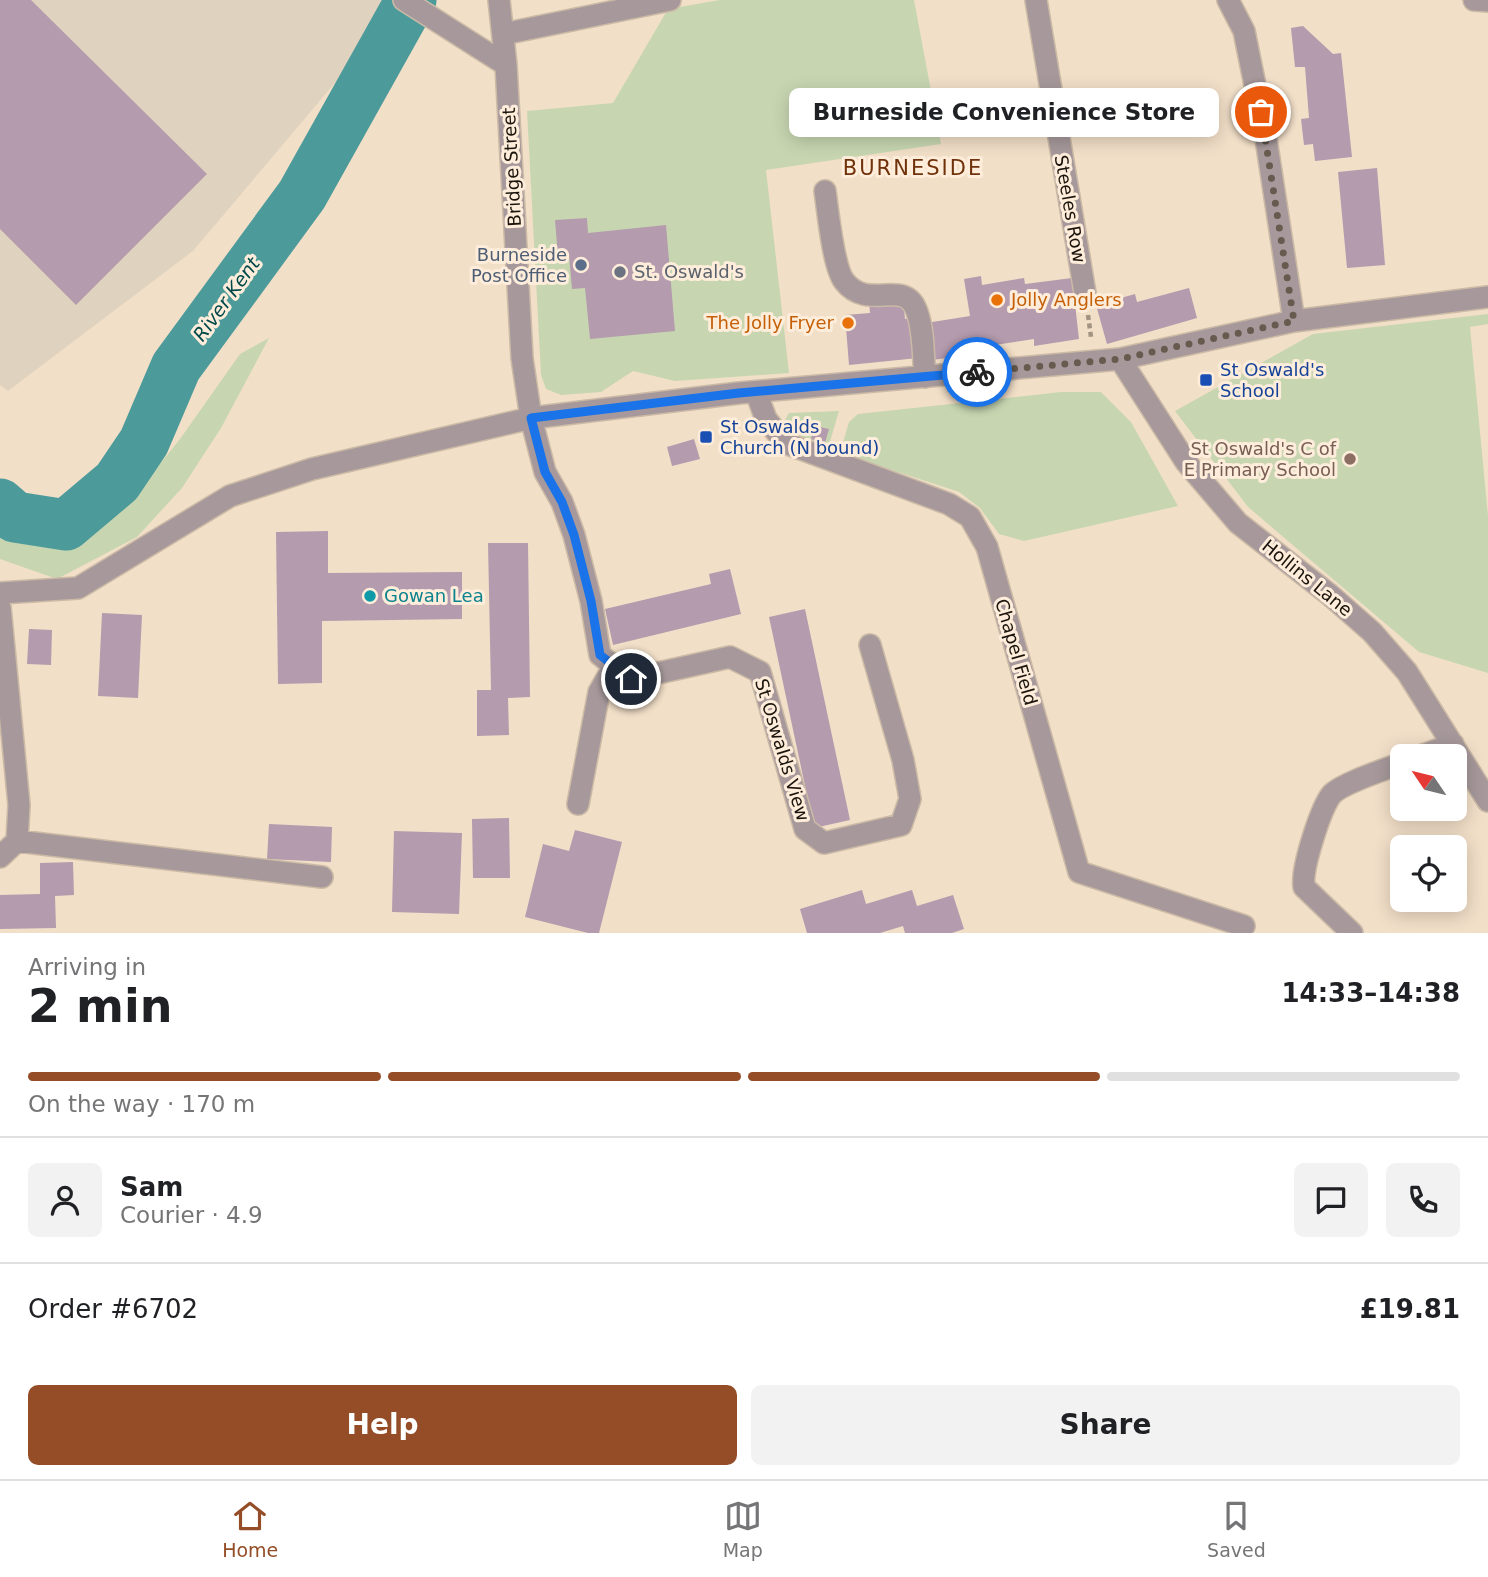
<!DOCTYPE html>
<html lang="en">
<head>
<meta charset="utf-8">
<style>
  body { margin:0; font-family:"DejaVu Sans",sans-serif; background:#f2f2f2; color:#202124; height:100vh; display:flex; flex-direction:column; font-size:26px; white-space:nowrap }
  * { box-sizing:border-box; margin:0 }
  p { font-size:23px; color:#757577 }
  .icon { flex:none; width:38px; height:38px; fill:none; stroke:currentColor; stroke-width:2; stroke-linecap:round; stroke-linejoin:round }
  .map { position:relative; height:933px; overflow:hidden }
  .details { display:flex; flex-direction:column; background:#fff; flex:1 }
  .details>* { flex:none }
  .needle { width:46px; rotate:305deg }
  .controls { position:absolute; left:1390px; top:744px; display:grid; gap:14px }
  .controls a { display:grid; place-items:center; width:77px; height:77px; border-radius:10px; background:#fff; box-shadow:0 4px 18px #0003; font-size:35px }
  .pin { position:absolute; display:grid; place-items:center; width:60px; height:60px; color:#fff; margin:-30px; border:4px solid #fff; border-radius:50%; box-shadow:0 2px 7px #0007 }
  .courier { position:absolute; display:grid; place-items:center; width:70px; height:70px; margin:-35px; border:5px solid #1a73e8; border-radius:50%; background:#fff; color:#222; box-shadow:0 2px 9px #0007 }
  .bubble { position:absolute; height:49px; border-radius:10px; background:#fff; box-shadow:0 4px 18px #0003; font-size:23px; font-weight:600; line-height:49px; text-align:center }
  .headline em { font-style:normal; font-weight:600 }
  .headline div { display:flex; flex-direction:column-reverse }
  .headline { display:flex; align-items:center; justify-content:space-between; height:119px; padding:0 28px }
  h1 { font-size:46px; font-weight:600; line-height:52px }
  .bar { display:grid; grid-template-columns:repeat(4,1fr); gap:10px 7px; align-content:center; height:84px; padding:0 28px }
  .bar i { height:9px; border-radius:5px; background:#e0e0e0 }
  .bar .selected { background:#944d26 }
  .bar p { grid-column:span 4 }
  .line { display:flex; align-items:center; gap:18px; padding:0 28px; border-top:2px solid #e0e0e0 }
  .line div { flex:1 }
  .round { display:grid; place-items:center; flex:none; width:74px; height:74px; border-radius:10px; background:#f2f2f2 }
  .primary-button { display:flex; gap:14px; margin-top:auto; padding:14px 28px }
  .primary-button a { flex:1; height:80px; border-radius:10px; background:#944d26; color:#fff; font-size:28px; font-weight:600; line-height:80px; text-align:center }
  .primary-button a+a { background:#f2f2f2; color:#202124 }
  .tab-bar { display:flex; justify-content:space-around; align-items:center; height:98px; border-top:2px solid #e0e0e0; background:#fff; font-size:19px; color:#757577 }
  .tab-bar a { display:grid; justify-items:center; gap:4px }
  .tab-bar .selected { color:#944d26 }
  .map>svg:first-child { display:block }
</style>
</head>
<body>
<div class="map">
<svg width="1488" height="933" viewBox="0 0 1488 933">
  <rect width="100%" height="100%" fill="#f2dfc8"/>
  <path fill="#dfd3bf" d="M 0,0 L 405,0 L 193,251 L 8,391 L 0,385 Z"/>
  <path fill="#c7d6b1" d="M 720,0 L 914,0 L 941,144 L 766,170 L 789,373 L 675,381 L 633,371 L 601,392 L 561,395 L 546,389 L 541,375 L 527,111 L 613,103 L 668,9 Z
    M 1488,314 L 1488,324 L 1470,327 L 1488,516 L 1488,673 L 1419,652 L 1248,507 L 1175,411 L 1313,334 Z
    M 269,338 L 221,428 L 182,488 L 137,537 L 57,579 L 0,559 L 0,524 L 32,543 L 61,538 L 131,500 L 180,439 L 240,354 Z
    M 1061,392 L 1101,392 L 1131,422 L 1178,506 L 1024,541 L 999,534 L 980,508 L 959,492 L 840,453 L 849,422 L 858,414 Z
    M 839,411 L 829,445 C 812,440 789,439 785,420 L 789,413 Z"/>
  <g fill="none" stroke-linecap="round" stroke-linejoin="round">
    <path stroke="#4d9a9b" stroke-width="51" d="M 0,504 L 15,517 L 66,525 L 117,482 L 144,442 L 176,367 L 302,195 L 411,0"/>
  </g>
  <path fill="#b49bad" d="M 0,0 L 31,0 L 207,174 L 76,305 L 0,229 Z
    M 1303,26 L 1333,54 L 1341,53 L 1352,157 L 1315,161 L 1313,144 L 1304,145 L 1301,119 L 1309,118 L 1305,67 L 1295,67 L 1291,28 Z
    M 1377,168 L 1385,265 L 1347,268 L 1338,172 Z
    M 587,218 L 588,233 L 666,225 L 675,331 L 590,339 L 585,288 L 572,289 L 569,255 L 558,256 L 555,220 Z
    M 981,276 L 982,285 L 1024,278 L 1025,284 L 1072,278 L 1079,339 L 1034,346 L 1034,339 L 975,348 L 976,354 L 932,360 L 926,323 L 970,316 L 964,279 Z
    M 1189,288 L 1197,318 L 1107,344 L 1096,305 L 1135,294 L 1137,302 Z
    M 903,299 L 905,319 L 915,318 L 918,358 L 849,365 L 845,315 L 870,313 L 869,302 Z
    M 815,426 L 829,429 L 825,443 L 811,439 Z
    M 694,439 L 700,459 L 672,466 L 667,447 Z
    M 328,531 L 328,573 L 462,572 L 462,619 L 322,621 L 322,683 L 278,684 L 276,532 Z
    M 488,543 L 528,543 L 530,697 L 508,698 L 509,735 L 477,736 L 477,690 L 491,690 Z
    M 730,569 L 741,614 L 613,645 L 605,609 L 711,584 L 709,574 Z
    M 805,609 L 850,820 L 814,828 L 769,617 Z
    M 102,613 L 142,615 L 138,698 L 98,696 Z
    M 29,629 L 52,630 L 51,665 L 27,664 Z
    M 509,818 L 510,878 L 473,878 L 472,819 Z
    M 269,824 L 332,827 L 331,862 L 267,859 Z
    M 575,830 L 622,842 L 599,933 L 588,933 L 525,917 L 543,844 L 569,851 Z
    M 394,831 L 462,833 L 459,914 L 392,912 Z
    M 73,862 L 74,895 L 55,896 L 56,928 L 0,929 L 0,895 L 40,894 L 40,863 Z
    M 862,890 L 866,904 L 912,890 L 917,906 L 953,895 L 964,929 L 952,933 L 905,933 L 903,926 L 880,933 L 807,933 L 800,909 Z"/>
  <g fill="none" stroke-linecap="round" stroke-linejoin="round">
    <defs>
      <path id="minor" d="M 404,0 L 506,65
        M 499,0 L 506,65 L 522,358 L 531,418 L 545,472 L 562,502 L 574,535 L 591,601 L 600,655 L 631,679 L 730,657 L 760,672 L 805,829 L 824,843 L 901,825 L 910,799 L 903,760 L 870,645
        M 1036,0 L 1085,293
        M 1228,0 L 1244,31 L 1266,139 L 1294,321
        M 1474,0 L 1488,1
        M 503,34 L 670,0
        M 825,191 C 828,211 833,266 844,281 C 869,313 905,276 917,312 C 924,331 923,357 925,377
        M 1120,359 L 1186,462 L 1238,523 L 1330,595 L 1372,632 L 1407,672 L 1488,801
        M 756,392 L 766,419 L 785,443 L 949,504 L 970,517 L 987,547 L 1079,872 L 1244,926
        M 0,593 L 78,588 L 230,496 L 312,469 L 531,418 L 739,393 L 1120,359 L 1294,321 L 1488,297
        M 0,607 L 19,805 L 17,841 L 0,857
        M 1420,756 L 1453,744
        M 578,804 L 599,692 L 614,666
        M 17,841 L 322,877
        M 1352,933 L 1304,887 C 1301,869 1321,807 1332,794 C 1343,783 1386,769 1402,763"/>
    </defs>
    <use href="#minor" stroke="#cbbaa6" stroke-width="24"/>
    <path stroke="#a29382" stroke-width="4.5" stroke-dasharray="5 3.5" stroke-linecap="butt" d="M 1088,315 L 1091,337"/>
    <use href="#minor" stroke="#a7999b" stroke-width="21"/>
  </g>
  <g fill="none" stroke-linecap="round" stroke-linejoin="round">
    <path stroke="#665b4e" stroke-width="7" stroke-dasharray="0 12.6" d="M 977,372 L 1120,359 L 1294,321 L 1261,112"/>
    <path stroke="#1a73e8" stroke-width="9" d="M 631,679 L 600,655 L 591,601 L 574,535 L 562,502 L 545,472 L 531,418 L 739,393 L 977,372"/>
  </g>
  <circle fill="#5c6f8a" stroke="#fdedda" stroke-width="2.5" cx="581" cy="265" r="7"/>
  <circle fill="#6b7280" stroke="#fdedda" stroke-width="2.5" cx="620" cy="272" r="7"/>
  <g fill="#e8710a" stroke="#fdedda" stroke-width="2.5">
    <circle cx="997" cy="300" r="7"/>
    <circle cx="848" cy="323" r="7"/>
  </g>
  <g fill="#1a4fb4" stroke="#fdedda" stroke-width="2.5">
    <rect x="1199" y="373" width="14" height="14" rx="3.5"/>
    <rect x="699" y="430" width="14" height="14" rx="3.5"/>
  </g>
  <circle fill="#8d6e63" stroke="#fdedda" stroke-width="2.5" cx="1350" cy="459" r="7"/>
  <circle fill="#0f9aa8" stroke="#fdedda" stroke-width="2.5" cx="370" cy="596" r="7"/>
  <g text-anchor="middle" stroke-width="6" stroke-linejoin="round" paint-order="stroke">
    <g font-size="18" fill="#1b140c" stroke="#fdedda">
      <text transform="translate(512 167) rotate(-93)" y="6">Bridge Street</text>
      <text transform="translate(1070 209) rotate(80)" y="6">Steeles Row</text>
      <text transform="translate(1307 578) rotate(39)" y="6">Hollins Lane</text>
      <text transform="translate(1016 652) rotate(74)" y="6">Chapel Field</text>
      <text transform="translate(782 750) rotate(73)" y="6">St Oswalds View</text>
    </g>
    <g font-size="18" fill="#4e5e75" stroke="#fdedda" text-anchor="end">
      <text x="567" y="261">Burneside<tspan x="567" dy="21">Post Office</tspan></text>
    </g>
    <g font-size="18" fill="#5b616d" stroke="#fdedda" text-anchor="start">
      <text x="634" y="278">St. Oswald's</text>
    </g>
    <g font-size="18" fill="#c56008" stroke="#fdedda" text-anchor="start">
      <text x="1011" y="306">Jolly Anglers</text>
      <text x="834" y="329" text-anchor="end">The Jolly Fryer</text>
    </g>
    <g font-size="18" fill="#164399" stroke="#fdedda" text-anchor="start">
      <text x="1220" y="376">St Oswald's<tspan x="1220" dy="21">School</tspan></text>
      <text x="720" y="433">St Oswalds<tspan x="720" dy="21">Church (N bound)</tspan></text>
    </g>
    <g font-size="18" fill="#785e54" stroke="#fdedda" text-anchor="end">
      <text x="1336" y="455">St Oswald's C of<tspan x="1336" dy="21">E Primary School</tspan></text>
    </g>
    <g font-size="18" fill="#0d838f" stroke="#fdedda" text-anchor="start">
      <text x="384" y="602">Gowan Lea</text>
    </g>
    <g font-size="19" font-style="italic" fill="#00494a" stroke="#fdedda">
      <text transform="translate(226 299) rotate(-54)" y="7">River Kent</text>
    </g>
    <g font-size="21" letter-spacing="2" fill="#70320a" stroke="#fdedda">
      <text x="913" y="175">BURNESIDE</text>
    </g>
  </g>
</svg>
<div class="controls">
<a><svg class="needle" viewBox="-14 -14 28 28"><path d="M0-13l5 13h-10z" fill="#e53935"/><path d="M0 13l5-13h-10z" fill="#757577"/></svg></a>
<a><svg class="icon" aria-label="locate" viewBox="0 0 24 24"><circle cx="12" cy="12" r="6"/><path d="M12 2v4M12 18v4M2 12h4M18 12h4"/></svg></a>
</div>
<div class="pin" style="left:1261px;top:112px;background:#ea580c"><svg class="icon" aria-label="bag" viewBox="0 0 24 24"><path d="M5 8h14l-1 12H6zM9 8a3 3 0 0 1 6 0"/></svg></div>
<div class="pin" style="left:631px;top:679px;background:#1f2937"><svg class="icon" aria-label="home" viewBox="0 0 24 24"><path d="M3 11l9-7 9 7M6 9v11h12V9"/></svg></div>
<div class="courier" style="left:977px;top:372px"><svg class="icon" aria-label="bike" viewBox="0 0 24 24"><circle cx="6" cy="16" r="4"/><circle cx="18" cy="16" r="4"/><path d="M6 16l4-8h5l3 8M10 8l3 8H6M13 5h3"/></svg></div>
<div class="bubble" style="left:789px;top:88px;width:430px">Burneside Convenience Store</div>
</div>
<section class="details">
<div class="headline"><div><h1>2 min</h1><p>Arriving in</p></div><em>14:33–14:38</em></div>
<div class="bar"><i class="selected"></i><i class="selected"></i><i class="selected"></i><i></i><p>On the way · 170 m</p></div>
<div class="line" style="height:126px"><a class="round"><svg class="icon" aria-label="person" viewBox="0 0 24 24"><circle cx="12" cy="8" r="4"/><path d="M4 21q1-7 8-7t8 7"/></svg></a><div><b>Sam</b><p>Courier · 4.9</p></div><a class="round"><svg class="icon" aria-label="chat" viewBox="0 0 24 24"><path d="M4 5h16v11H9l-5 4z"/></svg></a><a class="round"><svg class="icon" aria-label="phone" viewBox="0 0 24 24"><path d="M5 4h4l2 5-3 2q2 4 5 5l2-3 5 2v4C11 20 4 13 5 4z"/></svg></a></div>
<div class="line" style="height:91px"><div>Order #6702</div><b>£19.81</b></div>
<div class="primary-button"><a>Help</a><a>Share</a></div>
</section>
<nav class="tab-bar">
<a class="selected"><svg class="icon" aria-label="home" viewBox="0 0 24 24"><path d="M3 11l9-7 9 7M6 9v11h12V9"/></svg>Home</a>
<a><svg class="icon" aria-label="map" viewBox="0 0 24 24"><path d="M3 6l6-2 6 2 6-2v14l-6 2-6-2-6 2zM9 4v14M15 6v14"/></svg>Map</a>
<a><svg class="icon" aria-label="saved" viewBox="0 0 24 24"><path d="M7 4h10v16l-5-4-5 4z"/></svg>Saved</a>
</nav>
</body>
</html>
